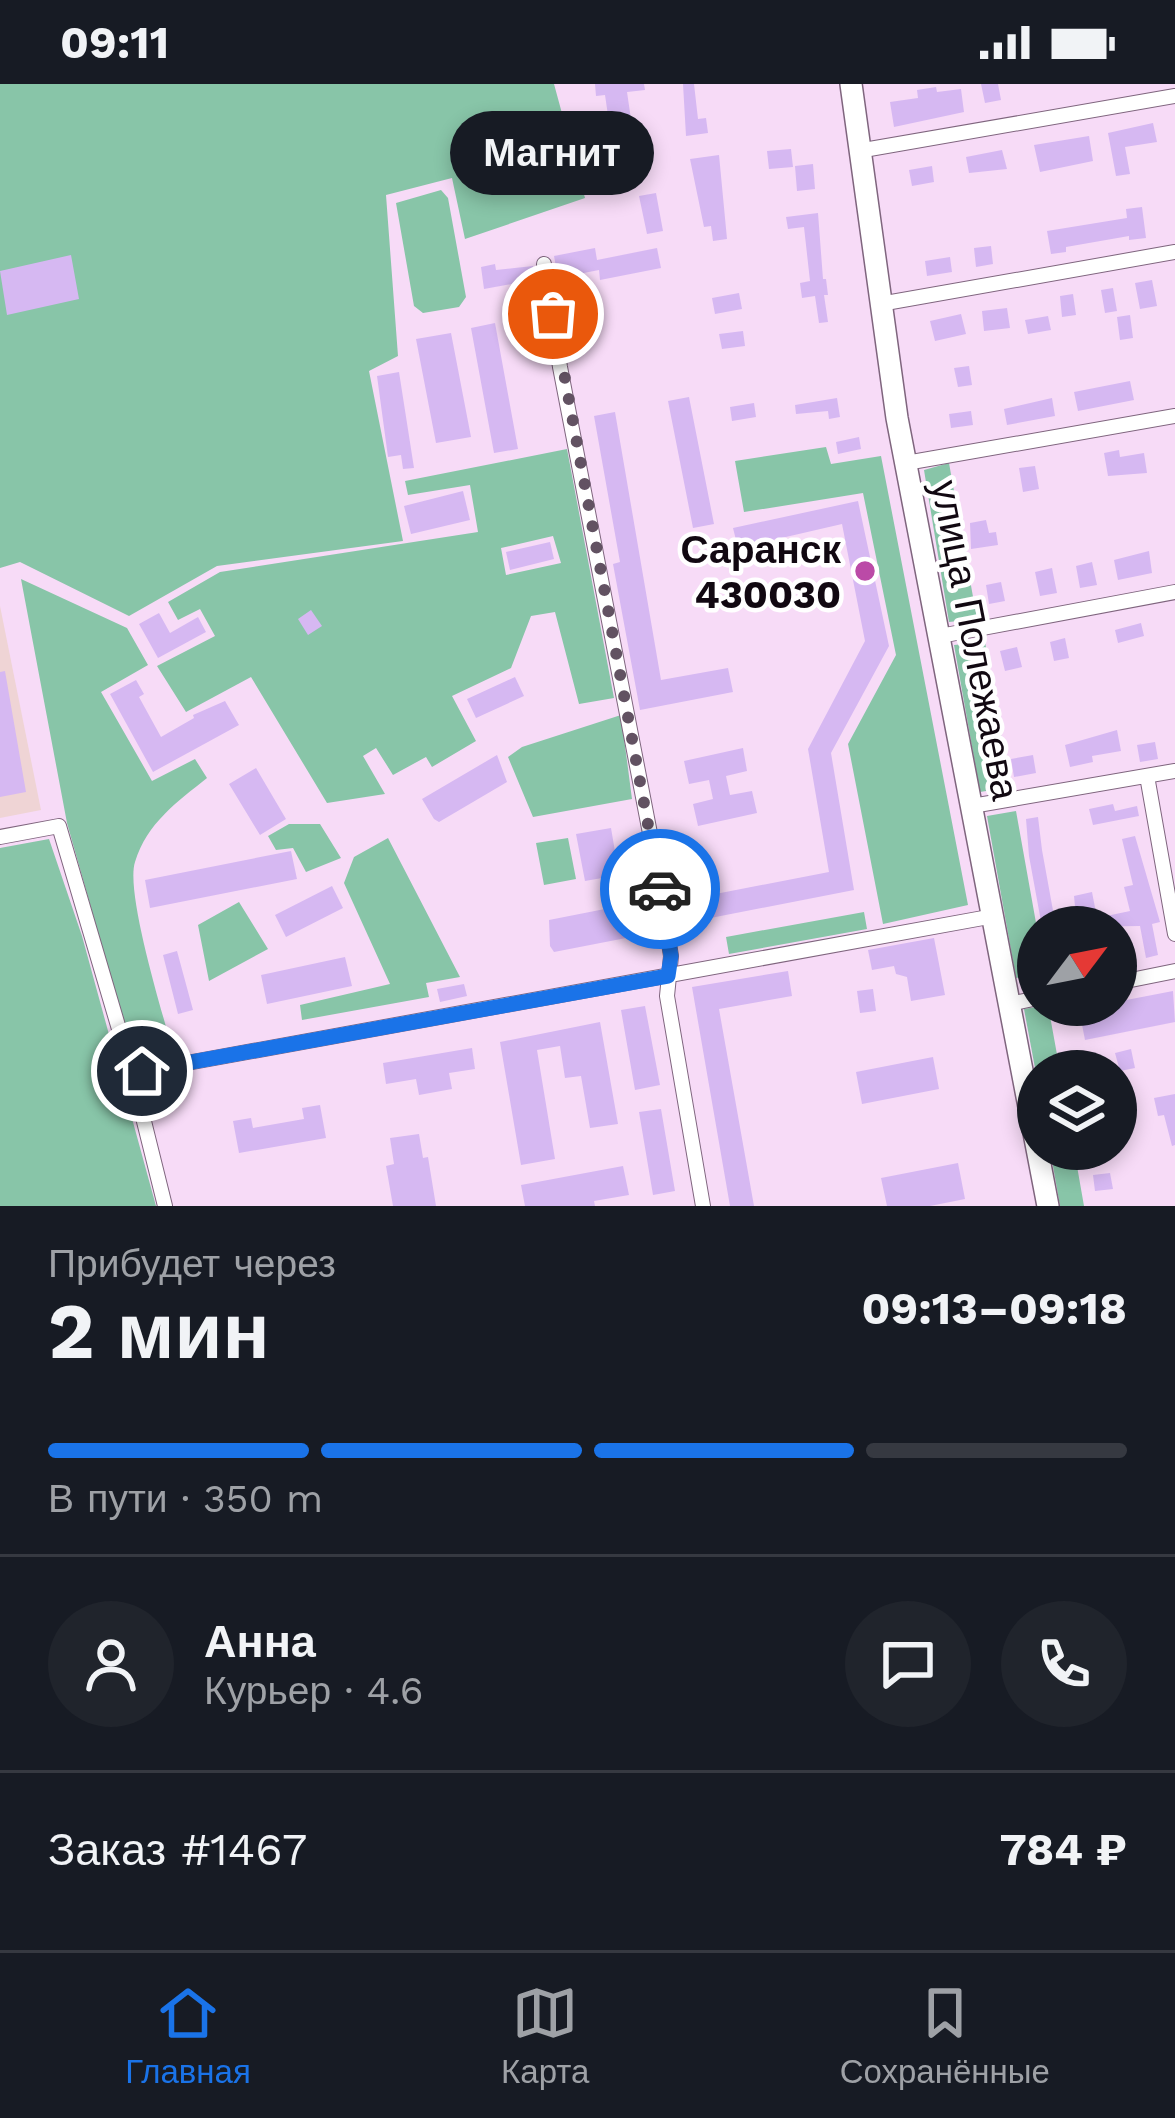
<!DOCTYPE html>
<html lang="ru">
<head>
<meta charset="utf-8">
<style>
  body { margin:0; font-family:"Work Sans",sans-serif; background:#20242c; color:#f1f3f6; height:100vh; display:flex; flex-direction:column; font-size:45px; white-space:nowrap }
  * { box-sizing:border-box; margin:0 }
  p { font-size:39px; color:#9ea1a6 }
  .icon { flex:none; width:66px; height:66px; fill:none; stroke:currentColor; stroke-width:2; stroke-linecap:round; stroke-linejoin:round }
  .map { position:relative; height:1122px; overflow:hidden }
  .drawer { display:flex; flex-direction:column; background:#171b24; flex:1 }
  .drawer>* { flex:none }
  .needle { width:78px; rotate:58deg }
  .fabs { position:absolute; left:1017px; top:822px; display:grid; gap:24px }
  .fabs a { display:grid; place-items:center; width:120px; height:120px; border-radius:50%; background:#171b24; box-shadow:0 6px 18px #0003; font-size:60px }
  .pin { position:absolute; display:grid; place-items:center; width:102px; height:102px; color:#fff; margin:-51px; border:6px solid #fff; border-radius:50%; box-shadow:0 3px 12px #0007 }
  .courier { position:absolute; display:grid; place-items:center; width:120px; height:120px; margin:-60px; border:9px solid #1a73e8; border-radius:50%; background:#fff; color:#222; box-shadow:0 3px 15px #0007 }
  .bubble { position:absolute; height:84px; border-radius:42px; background:#171b24; box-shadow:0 6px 18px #0003; font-size:39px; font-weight:700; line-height:84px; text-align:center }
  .headline em { font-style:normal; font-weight:700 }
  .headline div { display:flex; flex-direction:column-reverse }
  .headline { display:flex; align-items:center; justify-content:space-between; height:204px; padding:0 48px }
  h1 { font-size:78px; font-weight:700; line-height:90px }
  .bar { display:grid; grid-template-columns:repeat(4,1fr); gap:18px 12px; align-content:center; height:144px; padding:0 48px }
  .bar i { height:15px; border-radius:9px; background:#363941 }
  .bar .active { background:#1a73e8 }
  .bar p { grid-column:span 4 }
  .line { display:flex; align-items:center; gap:30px; padding:0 48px; border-top:3px solid #363941 }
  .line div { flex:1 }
  .round { display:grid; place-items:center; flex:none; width:126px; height:126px; border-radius:63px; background:#20242c }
  .status { display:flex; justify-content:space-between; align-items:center; height:84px; padding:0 60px; background:#171b24; direction:ltr }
  .status svg { height:33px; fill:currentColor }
  .dock { display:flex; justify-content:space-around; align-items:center; height:168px; border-top:3px solid #363941; background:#171b24; font-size:33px; color:#9ea1a6 }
  .dock a { display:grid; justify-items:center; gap:6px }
  .dock .active { color:#1a73e8 }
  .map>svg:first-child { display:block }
</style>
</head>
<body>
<div class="status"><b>09:11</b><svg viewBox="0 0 49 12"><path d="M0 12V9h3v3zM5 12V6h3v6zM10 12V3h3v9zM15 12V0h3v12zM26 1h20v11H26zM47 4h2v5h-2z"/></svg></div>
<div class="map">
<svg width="1175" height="1122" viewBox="0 0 1175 1122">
  <rect width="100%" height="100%" fill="#f7dbf7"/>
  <path fill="#efd4d5" d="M 0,522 L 41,726 L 0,734 Z"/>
  <path fill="#88c5a8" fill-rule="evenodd" d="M 0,0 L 554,0 L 585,114 L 465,155 L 452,94 L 386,111 L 398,272 L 369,287 L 403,457 L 217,482 L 129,532 L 20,478 L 0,484 Z
    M 441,106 L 448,114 L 466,213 L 459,223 L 423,229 L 414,222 L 396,119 Z
    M 826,363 L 831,380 L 881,372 L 968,821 L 883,840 L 848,660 L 896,571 L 863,409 L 744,428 L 735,377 Z
    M 567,365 L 614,614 L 579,620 L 555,528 L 531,532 L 511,584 L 452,612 L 476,657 L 432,683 L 426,673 L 393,691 L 376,664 L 363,672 L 385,710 L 327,719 L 251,593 L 186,628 L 157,582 L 215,552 L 200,525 L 178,536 L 168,518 L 220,488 L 478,448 L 470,401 L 408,411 L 405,397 ZM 553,452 L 561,479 L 506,491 L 501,464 Z
    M 949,379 L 977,535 L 949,538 L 924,386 Z
    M 21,495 L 127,544 L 148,581 L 101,608 L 152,697 L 195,675 L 207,694 C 177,718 147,739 135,778 C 125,809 164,934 174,971 L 135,979 L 67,739 Z
    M 985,558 L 1010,703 L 980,708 L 954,561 Z
    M 621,631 L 632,715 L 533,733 L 508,673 L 522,663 Z
    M 1016,727 L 1038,850 L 1038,890 L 1016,894 L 987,732 Z
    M 289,740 L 320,740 L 341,774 L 306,788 L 293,764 L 276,766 L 268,752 Z
    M 388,754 L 460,893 L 426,899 L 429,913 L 302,936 L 300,921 L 390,900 L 344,799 L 354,773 Z
    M 568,754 L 576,795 L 544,801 L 536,759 Z
    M 49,755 L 82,852 L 156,1122 L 0,1122 L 0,764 Z
    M 239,818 L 268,865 L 209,897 L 198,841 Z
    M 864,828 L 867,845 L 729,870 L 726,853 Z
    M 1048,921 L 1060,987 L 1038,987 L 1038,1000 L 1024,925 Z
    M 1050,1065 L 1074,1065 L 1084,1122 L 1060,1122 Z"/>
  <path fill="#d6b8f2" d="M 595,0 L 644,0 L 645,6 L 627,8 L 638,83 L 616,86 L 605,11 L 596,12 Z
    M 683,0 L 694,0 L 698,35 L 706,34 L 708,49 L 686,52 Z
    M 981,0 L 998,0 L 1001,16 L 985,19 Z
    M 936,3 L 937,8 L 961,5 L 964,28 L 894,43 L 890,18 L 918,14 L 917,6 Z
    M 1153,39 L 1157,58 L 1125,63 L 1130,90 L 1116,92 L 1108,49 Z
    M 1089,52 L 1093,77 L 1040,88 L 1034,61 Z
    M 791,65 L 793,83 L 769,85 L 767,67 Z
    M 1002,66 L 1007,85 L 969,89 L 966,73 Z
    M 719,71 L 727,155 L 713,157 L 711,142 L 704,143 L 690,75 Z
    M 813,80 L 815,105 L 797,107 L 795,82 Z
    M 932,82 L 934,98 L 912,102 L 909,86 Z
    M 656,109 L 663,147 L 647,150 L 639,112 Z
    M 1142,123 L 1146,154 L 1129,156 L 1129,152 L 1066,163 L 1066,168 L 1051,170 L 1047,147 L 1127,134 L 1126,125 Z
    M 818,129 L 823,195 L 826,195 L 828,211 L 824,211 L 828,238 L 819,239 L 815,212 L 802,214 L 800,199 L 810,197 L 804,143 L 788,145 L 786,133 Z
    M 991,162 L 993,180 L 976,183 L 974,164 Z
    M 595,164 L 597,176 L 657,164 L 661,184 L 600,196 L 599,186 L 558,194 L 554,172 Z
    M 71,171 L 79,215 L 7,231 L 0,187 Z
    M 950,173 L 952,188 L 927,192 L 925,177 Z
    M 495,180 L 496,186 L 533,182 L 534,196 L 484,205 L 481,183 Z
    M 1152,196 L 1157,222 L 1140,225 L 1135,199 Z
    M 1113,204 L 1117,227 L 1105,229 L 1101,206 Z
    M 739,209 L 742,225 L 715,230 L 712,214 Z
    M 1073,210 L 1076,231 L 1062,233 L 1060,212 Z
    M 539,218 L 544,255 L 518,259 L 512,223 Z
    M 1007,224 L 1010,244 L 984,247 L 982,227 Z
    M 961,230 L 966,250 L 935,257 L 930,237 Z
    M 1130,231 L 1133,254 L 1120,256 L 1117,233 Z
    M 1048,232 L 1051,246 L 1028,250 L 1025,236 Z
    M 495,239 L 518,365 L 494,369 L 471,244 Z
    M 743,247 L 745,262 L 722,265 L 719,250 Z
    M 451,249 L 471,353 L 436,359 L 416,255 Z
    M 969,282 L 972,301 L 958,303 L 954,284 Z
    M 399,288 L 414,384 L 403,385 L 401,371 L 388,373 L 377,292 Z
    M 1130,297 L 1134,316 L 1078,327 L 1074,308 Z
    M 689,313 L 714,440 L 693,444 L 668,317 Z
    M 837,314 L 840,333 L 829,335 L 828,327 L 796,330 L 795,321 Z
    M 1052,314 L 1055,332 L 1007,341 L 1004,325 Z
    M 754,319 L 756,333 L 732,337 L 730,323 Z
    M 971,327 L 973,341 L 951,344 L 949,330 Z
    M 615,328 L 661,596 L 728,584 L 733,608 L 640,626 L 613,480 L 620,478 L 594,332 Z
    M 859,353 L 861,365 L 838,370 L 836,358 Z
    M 1119,366 L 1120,373 L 1144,369 L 1147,389 L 1108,392 L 1104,369 Z
    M 1035,382 L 1039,405 L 1023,408 L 1019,384 Z
    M 463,407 L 470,436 L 411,450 L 404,422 Z
    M 858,417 L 889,562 L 831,669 L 854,806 L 685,839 L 677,811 L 700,813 L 829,788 L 808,665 L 865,557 L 842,440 L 738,464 L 733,444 Z
    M 986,436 L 989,449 L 996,448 L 998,461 L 971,465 L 970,439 Z
    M 550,458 L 554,475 L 510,486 L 506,468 Z
    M 1149,467 L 1152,489 L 1118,496 L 1114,476 Z
    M 1092,478 L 1097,501 L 1080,504 L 1076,482 Z
    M 1052,484 L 1057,509 L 1040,512 L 1035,488 Z
    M 1001,498 L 1005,517 L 989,520 L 986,501 Z
    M 311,526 L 322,542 L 308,551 L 298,535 Z
    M 159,529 L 170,549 L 198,533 L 206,548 L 158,574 L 139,540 Z
    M 1141,539 L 1144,552 L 1118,559 L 1115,546 Z
    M 1065,554 L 1069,574 L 1054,577 L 1050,558 Z
    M 1017,563 L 1022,583 L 1005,587 L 1000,567 Z
    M 5,587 L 26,708 L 0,713 L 0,588 Z
    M 515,593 L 524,612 L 476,634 L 467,615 Z
    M 136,596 L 144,610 L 139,613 L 161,653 L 194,634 L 193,631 L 225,617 L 239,641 L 153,688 L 110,610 Z
    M 1117,646 L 1121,667 L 1092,672 L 1093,678 L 1070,683 L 1065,661 Z
    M 1155,658 L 1158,675 L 1140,678 L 1137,661 Z
    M 743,664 L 747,687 L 726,692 L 730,711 L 752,707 L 757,729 L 698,742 L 693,720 L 713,715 L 709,696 L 689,700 L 684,677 Z
    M 497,671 L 507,698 L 439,738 L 434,735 L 422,715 Z
    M 1033,671 L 1036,689 L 1014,693 L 1011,675 Z
    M 256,684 L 286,735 L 260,751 L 229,700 Z
    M 1113,720 L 1115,727 L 1137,722 L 1139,732 L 1093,741 L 1089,725 Z
    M 1038,733 L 1042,766 L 1056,843 L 1042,843 L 1029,772 L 1026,735 Z
    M 611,744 L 619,791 L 585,797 L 576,750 Z
    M 1135,752 L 1160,838 L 1152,840 L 1158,871 L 1146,874 L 1140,842 L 1077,843 L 1074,812 L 1092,808 L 1097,834 L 1130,827 L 1124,803 L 1133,801 L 1122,755 Z
    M 690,764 L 692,775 L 684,777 L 686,787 L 675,789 L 671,768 Z
    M 291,767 L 297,795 L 150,824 L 145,796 Z
    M 332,802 L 343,824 L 286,853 L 275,831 Z
    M 620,822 L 625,828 L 626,854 L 554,868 L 550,862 L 549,836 Z
    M 934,854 L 945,911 L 911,917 L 907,893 L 896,890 L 894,882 L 872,886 L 868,866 Z
    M 177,867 L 193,926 L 178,930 L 163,871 Z
    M 345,873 L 352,902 L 267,920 L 261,891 Z
    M 788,887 L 792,912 L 719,925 L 754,1122 L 730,1122 L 692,903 Z
    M 464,900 L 467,912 L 440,918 L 437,905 Z
    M 873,905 L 876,927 L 860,929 L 857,907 Z
    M 1173,907 L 1175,938 L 1085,956 L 1079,925 L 1116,921 L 1116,918 Z
    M 645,922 L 660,1001 L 635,1006 L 621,926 Z
    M 600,938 L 618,1040 L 590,1044 L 581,992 L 565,994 L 560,962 L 537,966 L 555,1075 L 521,1081 L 500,958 Z
    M 472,964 L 475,985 L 449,989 L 452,1005 L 419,1011 L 416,995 L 386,1000 L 383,979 Z
    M 1131,965 L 1135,984 L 1120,987 L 1115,969 Z
    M 933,973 L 939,1005 L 862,1020 L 856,988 Z
    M 1175,1010 L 1175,1061 L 1172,1062 L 1164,1031 L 1158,1032 L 1154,1014 Z
    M 320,1021 L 326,1054 L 239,1069 L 233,1037 L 251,1034 L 253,1044 L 304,1035 L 302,1024 Z
    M 661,1025 L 675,1107 L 653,1111 L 639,1028 Z
    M 419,1050 L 423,1074 L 428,1073 L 436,1122 L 393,1122 L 386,1082 L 394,1080 L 390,1054 Z
    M 958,1079 L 965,1115 L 930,1122 L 887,1122 L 881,1094 Z
    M 623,1082 L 629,1111 L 594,1117 L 595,1122 L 525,1122 L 521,1101 Z
    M 1110,1089 L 1113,1105 L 1095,1107 L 1093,1091 Z"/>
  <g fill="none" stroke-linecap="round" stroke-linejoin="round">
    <defs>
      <path id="minor" d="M 858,67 L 1175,12
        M 544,180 L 560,283 L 659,796 L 671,872 L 667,912 L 703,1122
        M 880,220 L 1175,168
        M 906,379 L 1175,332
        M 940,552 L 1175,508
        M 1147,692 L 1175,850
        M 972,722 L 1175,687
        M 0,753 L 59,742 L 132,989 L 165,1122
        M 1116,899 L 1175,887
        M 1009,920 L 1038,914
        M 132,989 L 994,832"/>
      <path id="primary" d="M 851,0 L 897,334 L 1048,1122"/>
    </defs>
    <use href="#minor" stroke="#7f657e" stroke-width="16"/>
    <use href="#primary" stroke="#7f657e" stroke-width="24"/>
    <use href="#minor" stroke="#fff" stroke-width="14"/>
    <use href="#primary" stroke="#fff" stroke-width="21"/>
  </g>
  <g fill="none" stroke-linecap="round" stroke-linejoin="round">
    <path stroke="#625262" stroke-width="12" stroke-dasharray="0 21.6" d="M 553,230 L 660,805"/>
    <path stroke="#1a73e8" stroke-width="15" d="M 142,987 L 668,892 L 671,872 L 660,805"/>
  </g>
  <circle fill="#bb4aa7" stroke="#fff" stroke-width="4.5" cx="865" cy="487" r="12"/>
  <g text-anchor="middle" stroke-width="9" stroke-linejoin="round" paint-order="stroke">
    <g font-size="39" font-weight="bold" fill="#110811" stroke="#fff" text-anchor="end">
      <text x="841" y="479">Саранск<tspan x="841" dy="45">430030</tspan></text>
    </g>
    <g font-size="39" fill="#110811" stroke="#fff">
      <text transform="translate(976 556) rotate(79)" y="14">улица Полежаева</text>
    </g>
  </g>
</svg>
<div class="fabs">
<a><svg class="needle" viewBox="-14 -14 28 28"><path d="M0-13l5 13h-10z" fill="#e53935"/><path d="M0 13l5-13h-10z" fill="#9ea1a6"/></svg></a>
<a><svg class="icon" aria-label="layers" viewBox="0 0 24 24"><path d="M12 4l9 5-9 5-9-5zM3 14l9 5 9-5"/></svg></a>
</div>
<div class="pin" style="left:553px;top:230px;background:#ea580c"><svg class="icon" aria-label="bag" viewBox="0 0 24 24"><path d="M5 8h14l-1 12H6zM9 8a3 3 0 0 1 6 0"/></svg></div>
<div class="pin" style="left:142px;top:987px;background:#1f2937"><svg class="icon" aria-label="home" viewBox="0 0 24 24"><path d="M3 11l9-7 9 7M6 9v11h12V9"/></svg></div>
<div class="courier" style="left:660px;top:805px"><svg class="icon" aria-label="car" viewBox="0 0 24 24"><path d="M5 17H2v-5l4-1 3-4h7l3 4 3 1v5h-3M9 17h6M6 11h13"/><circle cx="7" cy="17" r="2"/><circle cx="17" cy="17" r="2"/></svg></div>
<div class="bubble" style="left:450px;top:27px;width:204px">Магнит</div>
</div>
<section class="drawer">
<div class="headline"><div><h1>2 мин</h1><p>Прибудет через</p></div><em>09:13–09:18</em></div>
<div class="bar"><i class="active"></i><i class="active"></i><i class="active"></i><i></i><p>В пути · 350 m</p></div>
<div class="line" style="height:216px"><a class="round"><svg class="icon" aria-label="person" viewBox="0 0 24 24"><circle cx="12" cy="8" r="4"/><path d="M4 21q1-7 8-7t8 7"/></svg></a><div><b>Анна</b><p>Курьер · 4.6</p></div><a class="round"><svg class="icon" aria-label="chat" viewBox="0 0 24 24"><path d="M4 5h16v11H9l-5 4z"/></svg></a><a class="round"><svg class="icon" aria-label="phone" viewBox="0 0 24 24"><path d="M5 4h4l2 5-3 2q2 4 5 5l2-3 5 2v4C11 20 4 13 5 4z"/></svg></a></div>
<div class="line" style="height:156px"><div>Заказ #1467</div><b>784 ₽</b></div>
</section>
<nav class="dock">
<a class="active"><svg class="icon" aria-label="home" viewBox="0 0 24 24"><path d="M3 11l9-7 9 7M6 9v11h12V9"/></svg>Главная</a>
<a><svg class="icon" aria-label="map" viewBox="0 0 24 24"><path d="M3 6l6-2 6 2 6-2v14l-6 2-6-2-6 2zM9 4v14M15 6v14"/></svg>Карта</a>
<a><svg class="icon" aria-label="saved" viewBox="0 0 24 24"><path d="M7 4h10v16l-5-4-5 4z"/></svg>Сохранённые</a>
</nav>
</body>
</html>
